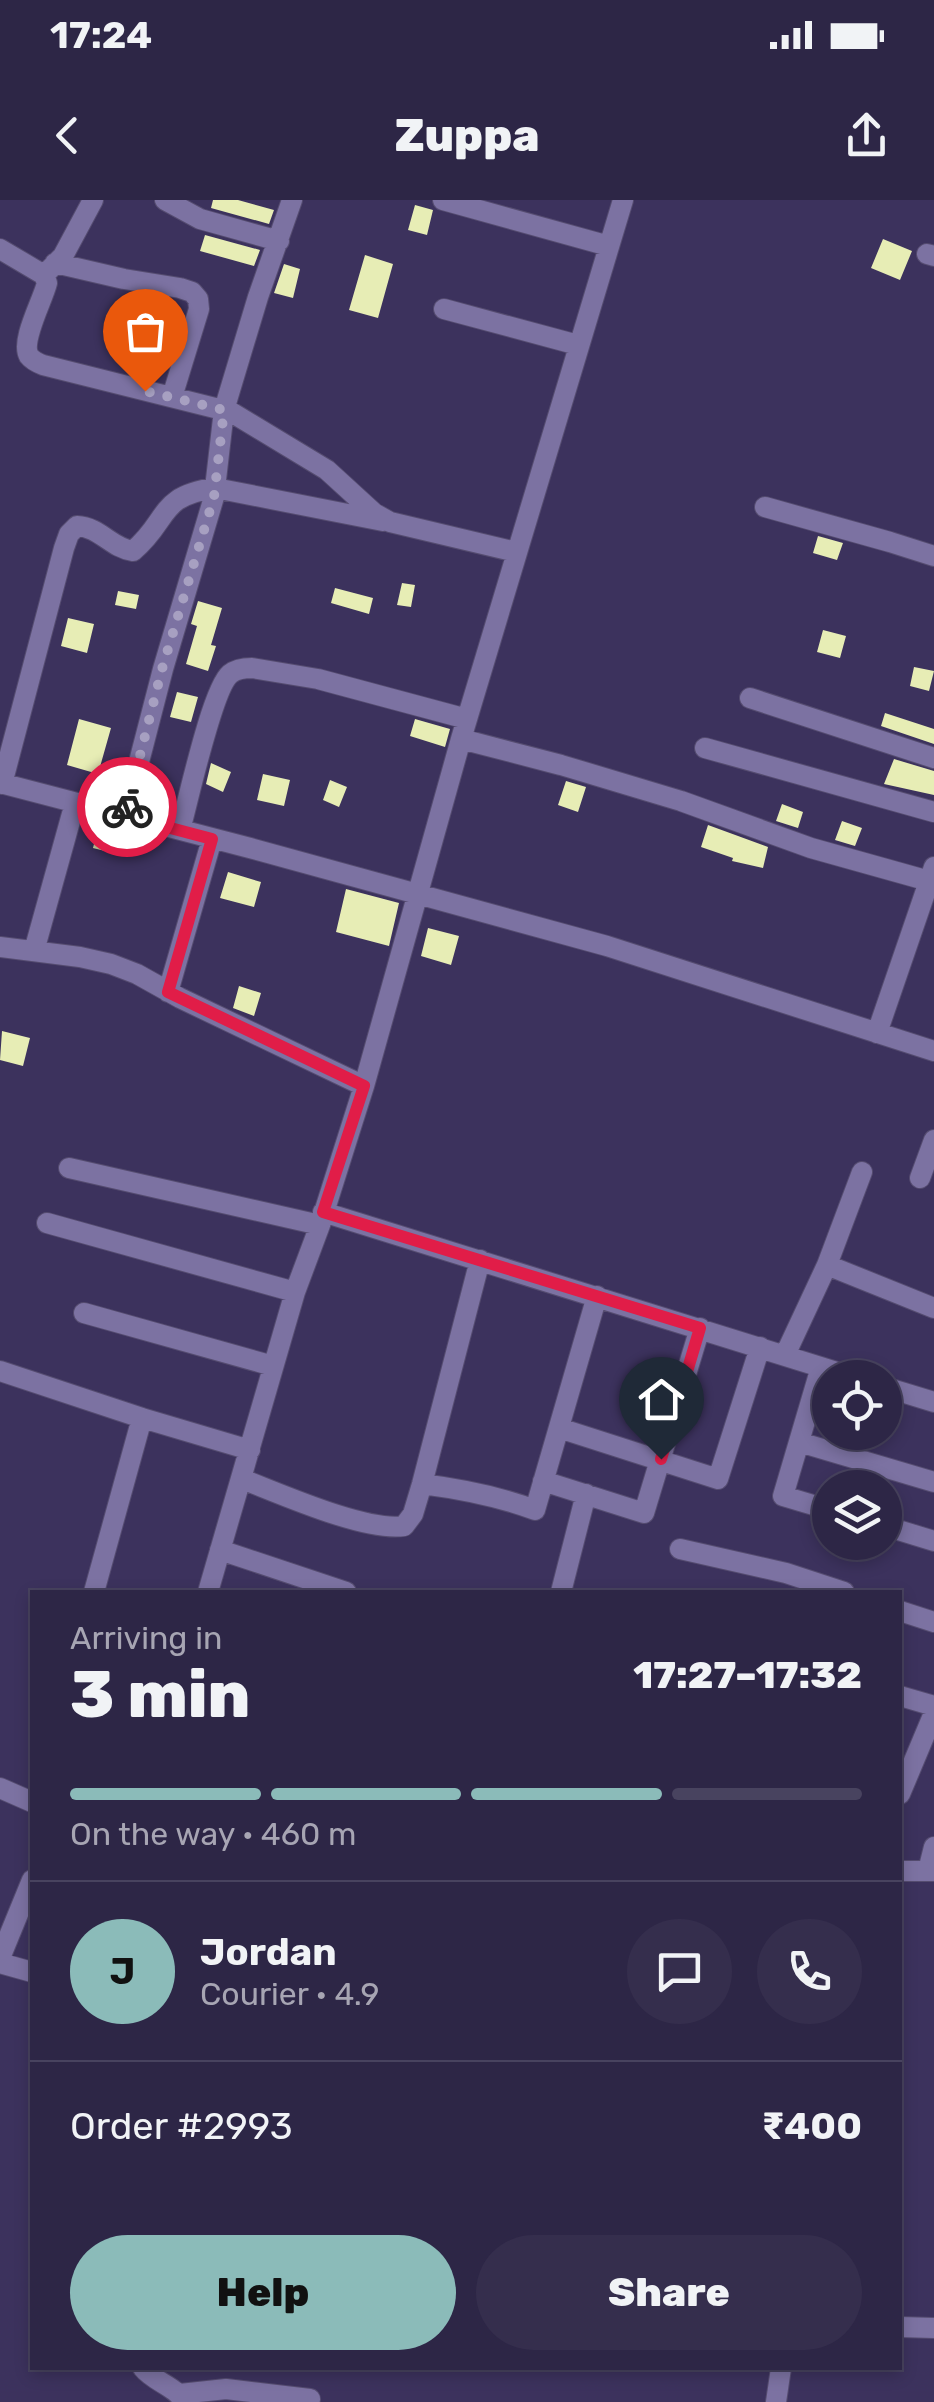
<!DOCTYPE html>
<html lang="en">
<head>
<meta charset="utf-8">
<style>
  body { margin:0; font-family:Rubik,sans-serif; background:#352e4d; color:#f1f3f6; height:100vh; display:flex; flex-direction:column; font-size:38px; white-space:nowrap }
  * { box-sizing:border-box; margin:0 }
  p { font-size:32px; color:#a7a5b3 }
  .icon { flex:none; width:55px; height:55px; fill:none; stroke:currentColor; stroke-width:2; stroke-linecap:round; stroke-linejoin:round }
  .map { position:relative; flex:1; overflow:hidden }
  .panel { position:absolute; left:30px; top:1390px; width:872px; height:780px; display:flex; flex-direction:column; background:#2d2646; border-radius:0px; box-shadow:0 5px 15px #0003,0 0 0 2px #48435f }
  .panel>* { flex:none }
  .fabs { position:absolute; left:812px; top:1160px; display:grid; gap:20px }
  .fabs a { display:grid; place-items:center; width:90px; height:90px; border-radius:50%; background:#2d2646; box-shadow:0 5px 15px #0003,0 0 0 2px #48435f; font-size:50px }
  .pin { position:absolute; display:grid; place-items:center; width:85px; height:85px; color:#fff; margin:-102px -42px; border-radius:50% 50% 50% 0; rotate:-45deg; box-shadow:0 0 10px #0007 }
  .pin .icon { rotate:45deg }
  .courier { position:absolute; display:grid; place-items:center; width:100px; height:100px; margin:-50px; border:8px solid #e11d48; border-radius:50%; background:#fff; color:#222; box-shadow:0 2px 12px #0007 }
  .headline em { font-style:normal; font-weight:800 }
  .headline div { display:flex; flex-direction:column-reverse }
  .headline { display:flex; align-items:center; justify-content:space-between; height:170px; padding:0 40px }
  h1 { font-size:65px; font-weight:800; line-height:75px }
  .bar { display:grid; grid-template-columns:repeat(4,1fr); gap:15px 10px; align-content:center; height:120px; padding:0 40px }
  .bar i { height:12px; border-radius:8px; background:#48435f }
  .bar .on { background:#8bbbb9 }
  .bar p { grid-column:span 4 }
  .line { display:flex; align-items:center; gap:25px; padding:0 40px; border-top:2px solid #48435f }
  .line div { flex:1 }
  .round { display:grid; place-items:center; flex:none; width:105px; height:105px; border-radius:52px; background:#352e4d }
  .button { display:flex; gap:20px; margin-top:auto; padding:20px 40px }
  .button a { flex:1; height:115px; border-radius:60px; background:#8bbbb9; color:#111; font-size:40px; font-weight:800; line-height:115px; text-align:center }
  .button a+a { background:#352e4d; color:#f1f3f6 }
  .status { display:flex; justify-content:space-between; align-items:center; height:70px; padding:0 50px; background:#2d2646; direction:ltr }
  .status svg { height:28px; fill:currentColor }
  header { display:flex; justify-content:space-between; align-items:center; height:130px; padding:0 40px; background:#2d2646; font-size:45px; font-weight:800 }
  .map>svg:first-child { display:block }
</style>
</head>
<body>
<div class="status"><b>17:24</b><svg viewBox="0 0 49 12"><path d="M0 12V9h3v3zM5 12V6h3v6zM10 12V3h3v9zM15 12V0h3v12zM26 1h20v11H26zM47 4h2v5h-2z"/></svg></div>
<header><svg class="icon" aria-label="back" viewBox="0 0 24 24"><path d="M15 5l-7 7 7 7"/></svg>Zuppa<svg class="icon" aria-label="share" viewBox="0 0 24 24"><path d="M12 15V3M7 8l5-5 5 5M5 13v7h14v-7"/></svg></header>
<div class="map">
<svg width="934" height="2202" viewBox="0 0 934 2202">
  <rect width="100%" height="100%" fill="#3c325d"/>
  <path fill="#e7edb5" d="M 213,0 L 238,0 L 274,10 L 269,24 L 211,8 Z
    M 415,5 L 433,10 L 427,35 L 408,30 Z
    M 205,35 L 260,50 L 254,66 L 200,51 Z
    M 883,39 L 912,51 L 900,80 L 871,68 Z
    M 365,55 L 393,64 L 378,118 L 349,110 Z
    M 284,64 L 300,69 L 293,98 L 274,93 Z
    M 818,336 L 843,343 L 837,360 L 813,353 Z
    M 402,383 L 415,385 L 411,407 L 397,405 Z
    M 335,388 L 373,398 L 369,414 L 331,403 Z
    M 118,391 L 139,395 L 136,409 L 115,405 Z
    M 198,401 L 222,408 L 211,445 L 216,446 L 208,471 L 186,464 L 197,426 L 191,424 Z
    M 68,418 L 94,424 L 87,453 L 61,446 Z
    M 823,430 L 846,436 L 840,458 L 817,452 Z
    M 914,467 L 934,471 L 929,491 L 910,486 Z
    M 177,492 L 198,497 L 191,522 L 170,517 Z
    M 885,513 L 934,529 L 934,544 L 881,526 Z
    M 79,519 L 111,528 L 98,574 L 67,565 Z
    M 415,519 L 450,529 L 445,547 L 410,536 Z
    M 894,559 L 934,571 L 934,595 L 884,584 Z
    M 211,563 L 231,572 L 223,592 L 206,584 Z
    M 263,574 L 290,580 L 284,606 L 257,600 Z
    M 330,580 L 347,587 L 339,607 L 323,600 Z
    M 566,581 L 586,587 L 578,612 L 558,605 Z
    M 782,604 L 803,612 L 798,628 L 776,621 Z
    M 842,621 L 862,628 L 855,646 L 835,640 Z
    M 708,625 L 768,647 L 763,668 L 732,661 L 733,658 L 701,647 Z
    M 98,628 L 122,635 L 117,654 L 93,648 Z
    M 228,672 L 261,682 L 254,707 L 220,698 Z
    M 346,689 L 399,703 L 389,746 L 336,732 Z
    M 428,728 L 459,736 L 451,765 L 421,756 Z
    M 239,786 L 261,793 L 254,816 L 233,808 Z
    M 2,831 L 30,838 L 23,866 L 0,860 Z"/>
  <g fill="none" stroke-linecap="round" stroke-linejoin="round">
    <defs>
      <path id="minor" d="M 165,0 L 200,19 L 279,41
        M 443,0 L 609,46
        M 0,49 L 44,75 L 47,83 C 43,100 20,141 29,156 C 32,160 38,163 43,165 L 231,212 L 327,270 L 374,313 L 390,322 L 516,352
        M 927,54 L 934,56
        M 55,63 L 124,79 L 180,88 L 192,92 L 198,99 L 199,109 L 172,197
        M 49,70 L 63,56 L 93,0
        M 444,109 L 578,145
        M 765,307 L 890,342 L 934,356
        M 750,498 L 934,558
        M 461,539 L 561,565 L 681,601 L 811,648 L 929,681
        M 705,548 L 934,612
        M 0,583 L 250,648 L 607,746 L 934,851
        M 2,584 L 64,348 L 69,334 L 77,326 C 100,327 111,348 133,351 C 170,320 157,296 215,288 L 383,321
        M 125,616 L 163,469 L 214,297 L 224,210 L 258,97 L 292,0
        M 180,630 C 188,602 212,489 230,474 C 236,469 243,468 252,468 L 318,479 L 467,519
        M 0,747 L 80,757 L 111,764 L 137,774 L 180,798 L 364,886
        M 34,751 L 75,603
        M 168,792 L 212,639
        M 877,833 L 934,667
        M 69,968 L 320,1025
        M 920,978 L 934,940
        M 323,1012 L 856,1178
        M 47,1023 L 295,1092
        M 827,1065 L 934,1108
        M 84,1113 L 273,1166
        M 785,1155 L 827,1065 L 862,972
        M 821,1167 L 783,1296 L 830,1310
        M 0,1171 L 142,1218 L 250,1250
        M 885,1187 L 934,1202
        M 559,1228 L 718,1279 L 760,1147
        M 799,1242 L 934,1282
        M 242,1279 C 281,1294 366,1332 404,1326 L 413,1314 L 422,1284 L 480,1060
        M 543,1281 L 644,1313 L 700,1128
        M 422,1284 C 461,1289 498,1296 535,1310 L 597,1096
        M 885,1326 L 934,1341
        M 680,1349 L 786,1373 L 844,1392
        M 220,1350 L 346,1392
        M 94,1392 L 142,1218
        M 208,1392 L 295,1092 L 320,1025 L 364,886 L 461,539 L 623,0
        M 561,1392 L 586,1294
        M 900,1411 L 934,1422
        M 900,1496 L 934,1506
        M 0,1588 L 32,1602
        M 900,1594 L 934,1513
        M 900,1671 L 934,1671
        M 928,1671 L 934,1647
        M 0,1758 L 32,1680
        M 0,1763 L 32,1772
        M 900,2127 L 934,2128
        M 143,2168 C 154,2182 176,2186 184,2202
        M 180,2194 L 226,2189 L 310,2199
        M 776,2202 L 781,2168"/>
    </defs>
    <use href="#minor" stroke="#554c70" stroke-width="22"/>
    <use href="#minor" stroke="#7c72a2" stroke-width="20"/>
  </g>
  <g fill="none" stroke-linecap="round" stroke-linejoin="round">
    <path stroke="#a7a0c1" stroke-width="10" stroke-dasharray="0 18" d="M 127,607 L 162,469 L 214,297 L 224,210 L 145,191"/>
    <path stroke="#e11d48" stroke-width="12" d="M 127,607 L 125,616 L 212,639 L 168,792 L 364,886 L 323,1012 L 700,1128 L 661,1259"/>
  </g>
</svg>
<div class="fabs">
<a><svg class="icon" aria-label="locate" viewBox="0 0 24 24"><circle cx="12" cy="12" r="6"/><path d="M12 2v4M12 18v4M2 12h4M18 12h4"/></svg></a>
<a><svg class="icon" aria-label="layers" viewBox="0 0 24 24"><path d="M12 4l9 5-9 5-9-5zM3 14l9 5 9-5"/></svg></a>
</div>
<div class="pin" style="left:145px;top:191px;background:#ea580c"><svg class="icon" aria-label="bag" viewBox="0 0 24 24"><path d="M5 8h14l-1 12H6zM9 8a3 3 0 0 1 6 0"/></svg></div>
<div class="pin" style="left:661px;top:1259px;background:#1f2937"><svg class="icon" aria-label="home" viewBox="0 0 24 24"><path d="M3 11l9-7 9 7M6 9v11h12V9"/></svg></div>
<div class="courier" style="left:127px;top:607px"><svg class="icon" aria-label="bike" viewBox="0 0 24 24"><circle cx="6" cy="16" r="4"/><circle cx="18" cy="16" r="4"/><path d="M6 16l4-8h5l3 8M10 8l3 8H6M13 5h3"/></svg></div>
<section class="panel">
<div class="headline"><div><h1>3 min</h1><p>Arriving in</p></div><em>17:27–17:32</em></div>
<div class="bar"><i class="on"></i><i class="on"></i><i class="on"></i><i></i><p>On the way · 460 m</p></div>
<div class="line" style="height:180px"><b class="round" style="background:#8bbbb9;color:#111">J</b><div><b>Jordan</b><p>Courier · 4.9</p></div><a class="round"><svg class="icon" aria-label="chat" viewBox="0 0 24 24"><path d="M4 5h16v11H9l-5 4z"/></svg></a><a class="round"><svg class="icon" aria-label="phone" viewBox="0 0 24 24"><path d="M5 4h4l2 5-3 2q2 4 5 5l2-3 5 2v4C11 20 4 13 5 4z"/></svg></a></div>
<div class="line" style="height:130px"><div>Order #2993</div><b>₹400</b></div>
<div class="button"><a>Help</a><a>Share</a></div>
</section>
</div>
</body>
</html>
